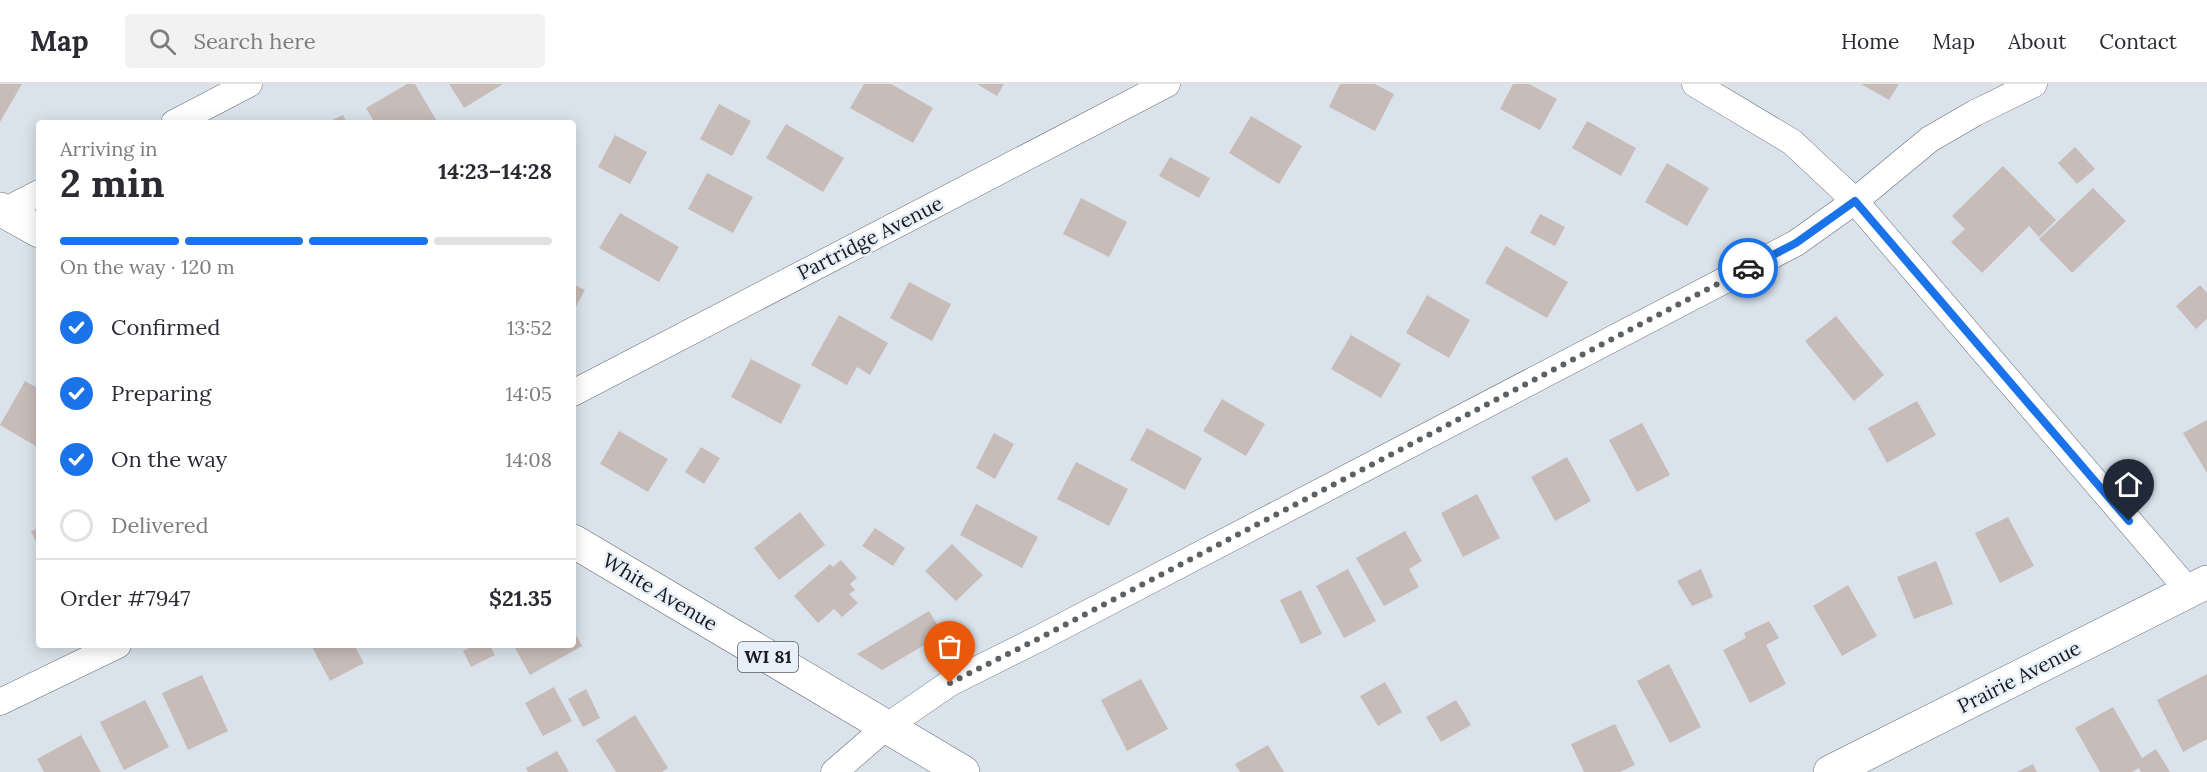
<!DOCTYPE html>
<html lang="en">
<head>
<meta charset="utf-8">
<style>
  body { margin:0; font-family:Lora,serif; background:#f2f2f3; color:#2b2b33; height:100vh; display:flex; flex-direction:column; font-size:22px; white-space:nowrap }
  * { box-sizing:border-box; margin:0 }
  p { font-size:20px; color:#7c7c81 }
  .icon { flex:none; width:33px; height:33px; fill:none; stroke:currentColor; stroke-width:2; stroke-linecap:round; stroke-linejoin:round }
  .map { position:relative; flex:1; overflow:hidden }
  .sheet { position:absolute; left:36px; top:36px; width:540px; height:528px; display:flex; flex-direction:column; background:#fff; border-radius:6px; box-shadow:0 3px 15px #0003 }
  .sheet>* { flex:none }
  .pin { position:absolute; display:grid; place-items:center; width:51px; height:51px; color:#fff; margin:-62px -26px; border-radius:50% 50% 50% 0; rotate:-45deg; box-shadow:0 0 6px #0007 }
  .pin .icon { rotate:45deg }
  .courier { position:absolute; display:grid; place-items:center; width:60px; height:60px; margin:-30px; border:4px solid #1a73e8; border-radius:50%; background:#fff; color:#222; box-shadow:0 2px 8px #0007 }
  .headline em { font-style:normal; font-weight:700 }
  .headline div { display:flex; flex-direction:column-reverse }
  .headline { display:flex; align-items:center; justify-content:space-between; height:102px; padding:0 24px }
  h1 { font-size:39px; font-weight:700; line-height:45px }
  .bar { display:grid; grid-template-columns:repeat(4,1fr); gap:9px 6px; align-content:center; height:72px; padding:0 24px }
  .bar i { height:8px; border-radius:4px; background:#e1e1e2 }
  .bar .current { background:#1a73e8 }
  .bar p { grid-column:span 4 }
  .line { display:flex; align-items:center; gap:15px; padding:0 24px; border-top:2px solid #e1e1e2 }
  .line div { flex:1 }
  ol { padding:0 24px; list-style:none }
  li { display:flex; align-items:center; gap:18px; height:66px }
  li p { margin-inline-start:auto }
  li .icon { padding:6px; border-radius:50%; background:#1a73e8; color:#fff; stroke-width:4 }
  li:last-child { color:#7c7c81 }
  li i { width:33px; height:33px; border:3px solid #e1e1e2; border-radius:50% }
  header { display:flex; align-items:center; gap:36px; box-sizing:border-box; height:84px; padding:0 30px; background:#fff; border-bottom:2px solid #e1e1e2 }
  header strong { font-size:28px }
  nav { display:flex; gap:33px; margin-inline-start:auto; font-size:21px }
  .search { width:420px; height:54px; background:#f2f2f3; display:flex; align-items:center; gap:15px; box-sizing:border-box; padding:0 21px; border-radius:6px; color:#7c7c81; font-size:22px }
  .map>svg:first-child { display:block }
</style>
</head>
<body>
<header>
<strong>Map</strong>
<div class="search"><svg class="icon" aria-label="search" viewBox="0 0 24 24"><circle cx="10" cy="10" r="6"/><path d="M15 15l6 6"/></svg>Search here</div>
<nav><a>Home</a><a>Map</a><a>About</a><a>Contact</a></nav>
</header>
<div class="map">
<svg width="2207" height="688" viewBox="0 0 2207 688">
  <rect width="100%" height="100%" fill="#dae3eb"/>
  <path fill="#c8bcb8" d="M 0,0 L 22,0 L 0,38 Z
    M 407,0 L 415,0 L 438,39 L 375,39 L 366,24 Z
    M 449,0 L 503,0 L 464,24 Z
    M 864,0 L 891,0 L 933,24 L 913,59 L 850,24 Z
    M 977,0 L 1004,0 L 997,12 Z
    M 1340,0 L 1375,0 L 1394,10 L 1375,47 L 1329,23 Z
    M 1513,0 L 1529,0 L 1557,15 L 1540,46 L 1500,25 Z
    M 1861,0 L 1899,0 L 1889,16 Z
    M 719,20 L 751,37 L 732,72 L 700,55 Z
    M 343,31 L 347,39 L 326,39 Z
    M 1251,32 L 1302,62 L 1279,100 L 1229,69 Z
    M 1587,37 L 1636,64 L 1621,92 L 1572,64 Z
    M 786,40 L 844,74 L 823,108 L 766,74 Z
    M 615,51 L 647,68 L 630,100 L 598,83 Z
    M 2075,63 L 2095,85 L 2077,100 L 2058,79 Z
    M 1170,73 L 1210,94 L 1199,114 L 1159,92 Z
    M 1667,79 L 1709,104 L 1687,142 L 1645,118 Z
    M 2003,82 L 2056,136 L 2039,153 L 2029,142 L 1982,189 L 1951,158 L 1965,145 L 1952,132 Z
    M 707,89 L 753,113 L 733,149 L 688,125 Z
    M 2093,104 L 2126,137 L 2072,189 L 2039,155 Z
    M 1081,114 L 1127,138 L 1109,173 L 1063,150 Z
    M 620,129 L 679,163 L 659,198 L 599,164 Z
    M 1540,130 L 1565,143 L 1555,162 L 1530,149 Z
    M 1506,162 L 1568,198 L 1547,234 L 1485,199 Z
    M 909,198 L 951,220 L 932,257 L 890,234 Z
    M 573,200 L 585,206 L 573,228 Z
    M 2200,201 L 2207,209 L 2207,235 L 2196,245 L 2176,222 Z
    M 1427,211 L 1470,236 L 1449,274 L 1406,249 Z
    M 839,231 L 888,259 L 870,291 L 857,283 L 847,301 L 811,281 Z
    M 1836,232 L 1884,291 L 1854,317 L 1805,257 Z
    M 1351,251 L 1401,280 L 1381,314 L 1331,285 Z
    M 751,275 L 801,301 L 781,340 L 731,313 Z
    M 25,297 L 39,305 L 39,364 L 0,341 Z
    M 1222,315 L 1265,340 L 1246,372 L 1203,347 Z
    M 1917,317 L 1936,351 L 1887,379 L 1868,344 Z
    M 2207,336 L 2207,389 L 2183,349 Z
    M 1642,339 L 1670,391 L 1637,408 L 1609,356 Z
    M 1147,344 L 1202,374 L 1185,406 L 1130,376 Z
    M 619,347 L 668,375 L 648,408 L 600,380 Z
    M 994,349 L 1014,360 L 995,395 L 976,384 Z
    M 701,363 L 720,374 L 704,400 L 685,388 Z
    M 1567,373 L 1591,417 L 1555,437 L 1531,393 Z
    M 1076,378 L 1128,405 L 1109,442 L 1057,415 Z
    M 1477,410 L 1500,454 L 1463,473 L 1441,429 Z
    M 976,420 L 1038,453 L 1022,484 L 960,451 Z
    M 800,428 L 825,461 L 779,496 L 754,464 Z
    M 2008,433 L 2034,482 L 2000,499 L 1975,449 Z
    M 39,444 L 39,464 L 31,447 Z
    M 875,444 L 905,464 L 893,482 L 862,462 Z
    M 1405,447 L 1422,477 L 1409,485 L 1419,503 L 1384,522 L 1356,474 Z
    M 952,460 L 983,491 L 956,517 L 925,487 Z
    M 841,476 L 857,494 L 850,500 L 855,506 L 849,510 L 858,519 L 842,533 L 834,525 L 818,539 L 794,512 L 830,480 L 833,483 Z
    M 1936,477 L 1953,520 L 1914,535 L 1897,493 Z
    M 1348,485 L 1376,537 L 1344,554 L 1316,502 Z
    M 1701,485 L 1713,513 L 1692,522 L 1677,497 Z
    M 1848,501 L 1877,552 L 1842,572 L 1813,522 Z
    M 1301,506 L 1322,550 L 1301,560 L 1280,516 Z
    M 929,527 L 943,550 L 882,586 L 857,570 Z
    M 1769,537 L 1779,554 L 1766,561 L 1786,600 L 1750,619 L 1723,566 L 1746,554 L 1744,549 Z
    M 573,545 L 582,562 L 530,591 L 514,562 L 573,561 Z
    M 311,561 L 354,561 L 364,579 L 330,597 Z
    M 475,561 L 490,561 L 495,571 L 471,583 L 463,567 Z
    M 1669,580 L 1701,643 L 1670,659 L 1637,597 Z
    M 2207,590 L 2207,655 L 2183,668 L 2157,616 Z
    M 202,591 L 228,647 L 188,666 L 162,609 Z
    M 1141,595 L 1168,645 L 1127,667 L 1101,616 Z
    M 1385,598 L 1402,628 L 1378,642 L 1360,612 Z
    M 554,603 L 572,637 L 543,652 L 525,619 Z
    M 586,605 L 600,634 L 583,643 L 568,615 Z
    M 145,616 L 169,663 L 124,686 L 100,638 Z
    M 1456,616 L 1471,641 L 1441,658 L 1426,633 Z
    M 2113,623 L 2142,674 L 2156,665 L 2170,688 L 2141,688 L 2139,684 L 2132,688 L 2100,688 L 2075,644 Z
    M 635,631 L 668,684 L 662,688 L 616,688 L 596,656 Z
    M 1615,640 L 1635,681 L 1620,688 L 1584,688 L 1571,660 Z
    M 81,651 L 101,688 L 44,688 L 37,675 Z
    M 1268,661 L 1284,688 L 1240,688 L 1235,680 Z
    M 557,667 L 569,688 L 528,688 L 526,684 Z
    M 2033,680 L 2037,688 L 2017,688 Z"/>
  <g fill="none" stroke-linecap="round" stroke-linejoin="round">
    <defs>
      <path id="street" d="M 1695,0 L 1792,58 L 1855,117 L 2189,507
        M 174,39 L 249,0
        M 4,127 L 39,109
        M 573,309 L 1167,0
        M 0,618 L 118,561
        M 834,688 L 886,643 L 950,599 L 1042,553 L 1796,159 L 1855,117 L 1930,55 L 1975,29 L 2034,0"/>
      <path id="secondary" d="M 1830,688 L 2207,498"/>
      <path id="primary" d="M 0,125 L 39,147
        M 573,457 L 963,688"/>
    </defs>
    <use href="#street" stroke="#646c73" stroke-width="27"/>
    <use href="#secondary" stroke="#646c73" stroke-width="34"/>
    <use href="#primary" stroke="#646c73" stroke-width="34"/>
    <use href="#street" stroke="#fff" stroke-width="26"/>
    <use href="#secondary" stroke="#fff" stroke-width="33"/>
    <use href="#primary" stroke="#fff" stroke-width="33"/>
  </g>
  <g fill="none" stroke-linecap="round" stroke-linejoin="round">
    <path stroke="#5b6165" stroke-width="6" stroke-dasharray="0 10.8" d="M 950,599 L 1042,553 L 1748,184"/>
    <path stroke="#1a73e8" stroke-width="8" d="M 1748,184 L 1796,159 L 1855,117 L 2129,437"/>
  </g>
  <g text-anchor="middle" stroke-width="5" stroke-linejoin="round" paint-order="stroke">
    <rect fill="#e7f0f8" stroke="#555b5f" stroke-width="1.5" x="738" y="558" width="60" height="30" rx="4.5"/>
    <g font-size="18" font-weight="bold" fill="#171b1d">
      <text x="768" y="579">WI 81</text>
    </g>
    <g font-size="20" fill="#171b1d" stroke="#e7f0f8">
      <text transform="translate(870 154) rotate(-27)" y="7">Partridge Avenue</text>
      <text transform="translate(660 508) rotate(31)" y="7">White Avenue</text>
      <text transform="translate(2019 593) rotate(-27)" y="7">Prairie Avenue</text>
    </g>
  </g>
</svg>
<div class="pin" style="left:950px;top:599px;background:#ea580c"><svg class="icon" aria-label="bag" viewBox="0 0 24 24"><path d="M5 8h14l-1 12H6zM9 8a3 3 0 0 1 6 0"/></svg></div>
<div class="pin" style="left:2129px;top:437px;background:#1f2937"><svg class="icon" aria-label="home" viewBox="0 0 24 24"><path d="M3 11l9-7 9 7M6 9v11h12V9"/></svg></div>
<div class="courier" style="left:1748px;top:184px"><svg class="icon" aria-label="car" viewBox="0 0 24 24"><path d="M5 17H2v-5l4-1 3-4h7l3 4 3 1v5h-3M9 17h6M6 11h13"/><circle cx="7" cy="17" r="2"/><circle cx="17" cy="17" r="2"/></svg></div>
<section class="sheet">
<div class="headline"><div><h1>2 min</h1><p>Arriving in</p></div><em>14:23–14:28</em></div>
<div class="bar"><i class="current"></i><i class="current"></i><i class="current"></i><i></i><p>On the way · 120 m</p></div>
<ol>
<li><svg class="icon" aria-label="check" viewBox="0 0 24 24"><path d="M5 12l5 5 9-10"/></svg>Confirmed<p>13:52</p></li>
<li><svg class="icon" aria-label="check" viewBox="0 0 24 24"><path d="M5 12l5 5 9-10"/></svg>Preparing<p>14:05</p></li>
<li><svg class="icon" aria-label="check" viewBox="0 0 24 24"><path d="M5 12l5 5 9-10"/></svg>On the way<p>14:08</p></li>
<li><i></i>Delivered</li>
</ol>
<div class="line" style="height:78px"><div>Order #7947</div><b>$21.35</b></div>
</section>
</div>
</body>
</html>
